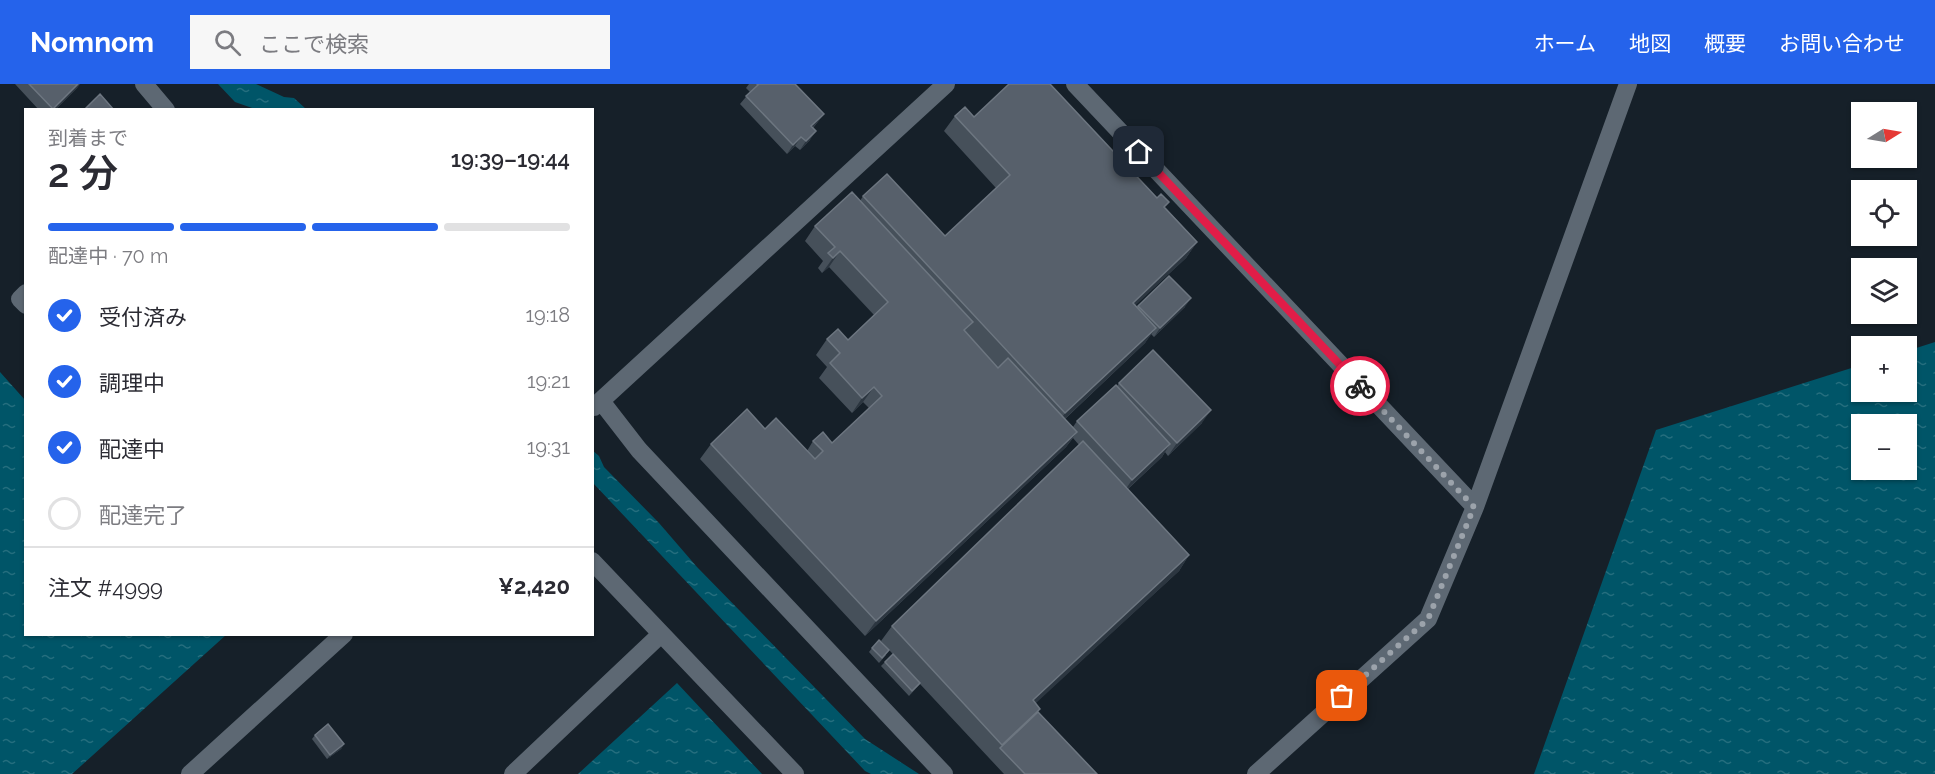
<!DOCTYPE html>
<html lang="ja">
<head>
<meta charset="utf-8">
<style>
  body { margin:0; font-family:Raleway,"Noto Sans JP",sans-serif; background:#f7f7f7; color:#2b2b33; height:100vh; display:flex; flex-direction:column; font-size:22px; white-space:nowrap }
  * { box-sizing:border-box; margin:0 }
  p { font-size:20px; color:#7c7c81 }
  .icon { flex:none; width:33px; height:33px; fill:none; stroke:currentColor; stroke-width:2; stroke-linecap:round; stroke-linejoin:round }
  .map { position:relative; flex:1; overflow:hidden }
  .side { position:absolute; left:24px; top:24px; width:570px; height:528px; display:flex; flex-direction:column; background:#fff; border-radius:0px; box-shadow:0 2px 4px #0004 }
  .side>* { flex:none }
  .needle { width:39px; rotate:79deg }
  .fabs { position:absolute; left:1851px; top:18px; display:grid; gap:12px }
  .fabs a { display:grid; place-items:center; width:66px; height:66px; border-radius:0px; background:#fff; box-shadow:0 2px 4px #0004; font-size:30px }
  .pin { position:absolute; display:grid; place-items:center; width:51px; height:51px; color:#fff; margin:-26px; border-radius:12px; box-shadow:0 3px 9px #0006 }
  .courier { position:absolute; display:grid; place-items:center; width:60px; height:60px; margin:-30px; border:4px solid #e11d48; border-radius:50%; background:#fff; color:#222; box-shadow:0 2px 8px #0007 }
  .overview em { font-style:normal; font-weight:600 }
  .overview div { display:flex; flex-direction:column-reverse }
  .overview { display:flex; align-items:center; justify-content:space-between; height:102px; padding:0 24px }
  h1 { font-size:39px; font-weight:600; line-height:45px }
  .bar { display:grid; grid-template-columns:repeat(4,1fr); gap:9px 6px; align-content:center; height:72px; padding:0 24px }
  .bar i { height:8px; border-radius:4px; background:#e1e1e2 }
  .bar .active { background:#2563eb }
  .bar p { grid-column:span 4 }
  .line { display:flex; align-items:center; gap:15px; padding:0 24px; border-top:2px solid #e1e1e2 }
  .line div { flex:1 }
  ol { padding:0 24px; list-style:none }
  li { display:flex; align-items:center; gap:18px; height:66px }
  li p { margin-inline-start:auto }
  li .icon { padding:6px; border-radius:50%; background:#2563eb; color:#fff; stroke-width:4 }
  li:last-child { color:#7c7c81 }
  li i { width:33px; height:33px; border:3px solid #e1e1e2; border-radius:50% }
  header { display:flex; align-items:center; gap:36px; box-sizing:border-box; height:84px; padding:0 30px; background:#2563eb; color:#fff }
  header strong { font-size:28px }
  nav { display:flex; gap:33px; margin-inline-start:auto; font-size:21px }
  .search { width:420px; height:54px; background:#f7f7f7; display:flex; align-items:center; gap:15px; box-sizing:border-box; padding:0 21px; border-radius:0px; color:#7c7c81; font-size:22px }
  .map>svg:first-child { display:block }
</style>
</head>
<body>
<header>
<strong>Nomnom</strong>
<div class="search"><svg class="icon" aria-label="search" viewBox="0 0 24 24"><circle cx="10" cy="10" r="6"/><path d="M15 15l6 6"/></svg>ここで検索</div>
<nav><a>ホーム</a><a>地図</a><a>概要</a><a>お問い合わせ</a></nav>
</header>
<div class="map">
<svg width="1935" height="690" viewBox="0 0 1935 690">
  <defs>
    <pattern id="water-ripples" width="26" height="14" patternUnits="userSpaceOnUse" patternTransform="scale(1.5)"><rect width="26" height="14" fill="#005568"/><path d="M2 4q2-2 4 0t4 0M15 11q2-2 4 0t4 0" fill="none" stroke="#256e7e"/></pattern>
  </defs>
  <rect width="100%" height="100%" fill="#162029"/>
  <path fill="url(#water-ripples)" fill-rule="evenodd" d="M 218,0 L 256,0 L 284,13 L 294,14 L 306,25 L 255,25 L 235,18 Z
    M 1935,258 L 1935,690 L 1534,690 L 1656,346 L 1861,281 L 1862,308 L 1906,308 L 1907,267 ZM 1862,340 L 1906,340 L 1906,386 L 1862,386 Z
    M 0,288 L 25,316 L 26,550 L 226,551 L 72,690 L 0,690 Z
    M 592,366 L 599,372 L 604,383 L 659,439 L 697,483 L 865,655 L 919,690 L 871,690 L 865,687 L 593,399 Z
    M 677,599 L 762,690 L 578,690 Z"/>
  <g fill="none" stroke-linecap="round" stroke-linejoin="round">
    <path stroke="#5d6873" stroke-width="18" d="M 144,0 L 166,26
      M 1075,0 L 1475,423
      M 26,209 L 20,215 L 26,221
      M 601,317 L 639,366 L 944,690
      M 594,323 L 946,0
      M 592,477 L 795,690
      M 190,690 L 344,550
      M 513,690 L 661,550
      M 1256,690 L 1428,535 L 1475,423 L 1628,0"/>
  </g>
  <path fill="#46505a" d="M 15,0 L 80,0 L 77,4 L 55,26 L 39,26 Z
    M 749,0 L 795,0 L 824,30 L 817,39 L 813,44 L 810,56 L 800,66 L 795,62 L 787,70 L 740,20 L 750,8 L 746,4 Z
    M 955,32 L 974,33 L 1165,123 L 1197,158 L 1186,174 L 1135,221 L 1137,223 L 1138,222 L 1185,223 L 1154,253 L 1151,250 L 1145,259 L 1065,335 L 1073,343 L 1077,337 L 1117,302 L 1119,299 L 1202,339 L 1168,372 L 1165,368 L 1162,373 L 1128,405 L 1189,471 L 1179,487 L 1035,619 L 1038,628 L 1097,690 L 1004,690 L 920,600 L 909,612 L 881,582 L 885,578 L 900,578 L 881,557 L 892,542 L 1079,361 L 1073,354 L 1066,363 L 865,552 L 700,375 L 711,360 L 765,345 L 807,367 L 813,357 L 832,359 L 869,324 L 863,318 L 852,329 L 819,294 L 827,283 L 816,271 L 827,255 L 848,256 L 874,231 L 829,183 L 822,189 L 818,184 L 823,177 L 805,157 L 815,142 L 860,117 L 863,112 L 945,152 L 996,104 L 944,47 Z
    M 872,564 L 886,571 L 879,579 L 869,568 Z
    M 315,651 L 344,660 L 341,665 L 327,675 L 312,655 Z"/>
  <path fill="#2c3640" d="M 78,0 L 80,0 L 77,4 L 55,26 L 52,26 Z
    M 824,30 L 817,39 L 805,51 L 811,42 Z
    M 816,47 L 810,56 L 800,66 L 806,57 Z
    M 801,53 L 795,62 L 787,70 L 793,61 Z
    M 1197,158 L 1186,174 L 1122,234 L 1133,219 Z
    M 840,167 L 829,183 L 822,189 L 833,174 Z
    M 1191,214 L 1185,223 L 1154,253 L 1160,244 Z
    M 1156,244 L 1145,259 L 1055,344 L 1065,329 Z
    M 874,303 L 863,318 L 852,329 L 862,314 Z
    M 1211,326 L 1202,339 L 1168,372 L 1177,359 Z
    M 1077,348 L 1066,363 L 865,552 L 876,537 Z
    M 1170,360 L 1162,373 L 1123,409 L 1132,396 Z
    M 1189,471 L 1179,487 L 1022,632 L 1033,616 Z
    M 344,660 L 341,665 L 327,675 L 330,671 Z"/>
  <path fill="#57606b" stroke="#6d7680" stroke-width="1.5" d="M 29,0 L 78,0 L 53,25 Z
    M 757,0 L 795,0 L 824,30 L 811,42 L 816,47 L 806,57 L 801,53 L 793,61 L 746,12 L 758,1 Z
    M 1009,0 L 1050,0 L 1157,114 L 1161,110 L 1169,118 L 1164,123 L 1197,158 L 1133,219 L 1156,244 L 1065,329 L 863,112 L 887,90 L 945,152 L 1010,91 L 955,32 L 965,23 L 974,33 Z
    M 100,10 L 114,26 L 88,26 L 86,24 Z
    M 852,108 L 973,238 L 964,246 L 998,284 L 1008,274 L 1077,348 L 876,537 L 711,360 L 747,325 L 765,345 L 776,334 L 815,375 L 823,367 L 813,357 L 823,348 L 832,359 L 882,312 L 874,303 L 862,314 L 830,279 L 840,269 L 827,255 L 838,245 L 848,256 L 888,218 L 840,167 L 833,174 L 828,169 L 835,163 L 815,142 Z
    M 1169,192 L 1191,214 L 1160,244 L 1138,222 Z
    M 1153,266 L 1211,326 L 1177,359 L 1119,299 Z
    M 1116,301 L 1170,360 L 1132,396 L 1077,337 Z
    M 1083,357 L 1189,471 L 1033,616 L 1040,625 L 1002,661 L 892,542 Z
    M 879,556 L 889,566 L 882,574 L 872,564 Z
    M 893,570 L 920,599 L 912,607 L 885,578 Z
    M 1038,628 L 1097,690 L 1025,690 L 1000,664 Z
    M 328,640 L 344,660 L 330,671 L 315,651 Z"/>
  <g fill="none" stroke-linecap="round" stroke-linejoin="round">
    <path stroke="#9ca3ab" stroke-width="6" stroke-dasharray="0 10.8" d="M 1342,612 L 1428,535 L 1474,423 L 1360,302"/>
    <path stroke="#e11d48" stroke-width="8" d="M 1139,68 L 1360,302"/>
  </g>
</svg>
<div class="fabs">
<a><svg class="needle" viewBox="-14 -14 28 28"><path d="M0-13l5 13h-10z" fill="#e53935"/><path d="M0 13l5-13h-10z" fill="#7c7c81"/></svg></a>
<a><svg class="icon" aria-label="locate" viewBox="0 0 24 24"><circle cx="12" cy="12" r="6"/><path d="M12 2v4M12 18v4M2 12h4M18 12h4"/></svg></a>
<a><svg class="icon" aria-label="layers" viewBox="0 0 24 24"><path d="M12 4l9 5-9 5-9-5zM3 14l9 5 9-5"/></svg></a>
<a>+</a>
<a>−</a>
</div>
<div class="pin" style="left:1342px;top:612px;background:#ea580c"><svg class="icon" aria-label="bag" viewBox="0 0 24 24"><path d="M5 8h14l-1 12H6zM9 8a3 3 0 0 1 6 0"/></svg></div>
<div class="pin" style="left:1139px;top:68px;background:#1f2937"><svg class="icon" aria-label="home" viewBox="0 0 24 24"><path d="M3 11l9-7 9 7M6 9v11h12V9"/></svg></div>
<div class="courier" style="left:1360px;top:302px"><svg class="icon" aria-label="bike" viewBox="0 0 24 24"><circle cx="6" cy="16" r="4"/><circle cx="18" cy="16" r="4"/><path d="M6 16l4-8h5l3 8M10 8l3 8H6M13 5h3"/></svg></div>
<section class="side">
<div class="overview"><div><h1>2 分</h1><p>到着まで</p></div><em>19:39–19:44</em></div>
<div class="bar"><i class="active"></i><i class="active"></i><i class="active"></i><i></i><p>配達中 · 70 m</p></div>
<ol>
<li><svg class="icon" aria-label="check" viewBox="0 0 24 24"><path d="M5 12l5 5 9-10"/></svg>受付済み<p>19:18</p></li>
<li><svg class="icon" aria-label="check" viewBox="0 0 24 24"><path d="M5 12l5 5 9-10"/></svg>調理中<p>19:21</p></li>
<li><svg class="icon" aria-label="check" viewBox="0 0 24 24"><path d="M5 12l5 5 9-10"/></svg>配達中<p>19:31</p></li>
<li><i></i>配達完了</li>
</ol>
<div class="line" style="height:78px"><div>注文 #4999</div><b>¥2,420</b></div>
</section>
</div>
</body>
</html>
